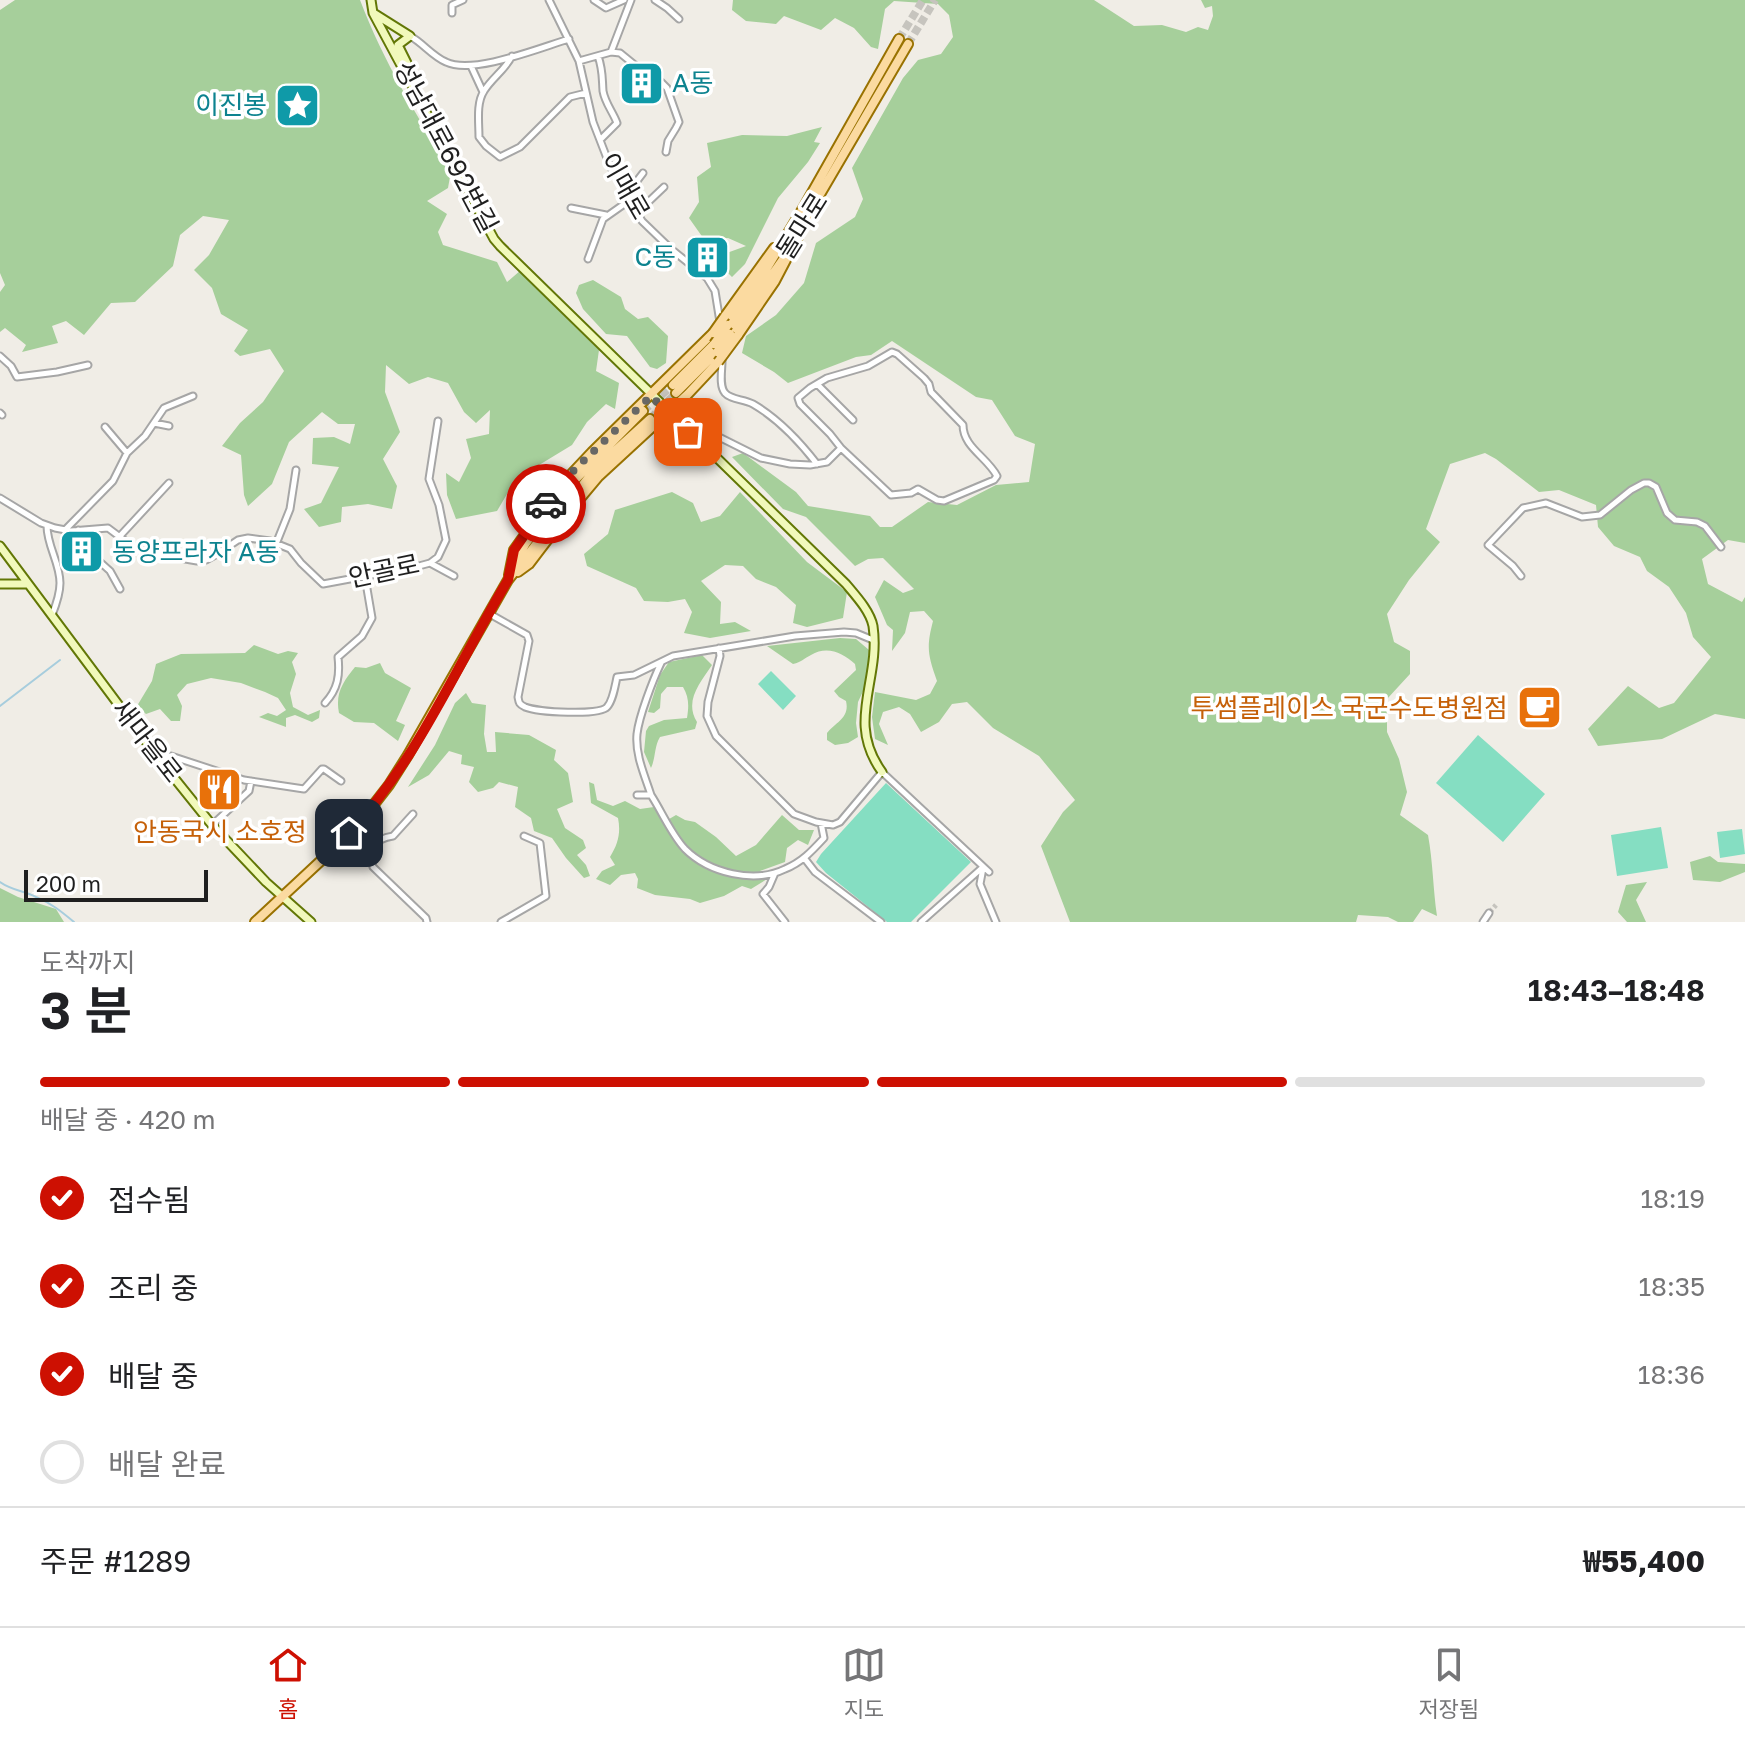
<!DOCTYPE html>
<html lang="ko">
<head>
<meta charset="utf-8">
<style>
  body { margin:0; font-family:"Golos Text","Noto Sans KR",sans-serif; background:#f2f2f2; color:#202124; height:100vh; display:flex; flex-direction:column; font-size:30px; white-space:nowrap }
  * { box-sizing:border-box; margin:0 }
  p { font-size:26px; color:#757577 }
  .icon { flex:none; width:44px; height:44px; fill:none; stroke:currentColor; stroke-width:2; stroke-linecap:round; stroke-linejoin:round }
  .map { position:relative; height:922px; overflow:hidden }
  .side { display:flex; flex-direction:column; background:#fff; flex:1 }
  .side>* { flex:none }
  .scale { position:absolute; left:24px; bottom:20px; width:184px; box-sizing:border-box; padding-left:8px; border:4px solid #1f1f1f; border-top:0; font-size:22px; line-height:28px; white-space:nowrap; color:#1f1f1f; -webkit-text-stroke:6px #fff; paint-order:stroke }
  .pin { position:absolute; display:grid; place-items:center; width:68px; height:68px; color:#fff; margin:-34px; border-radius:16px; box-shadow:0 4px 12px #0006 }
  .courier { position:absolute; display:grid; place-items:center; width:80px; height:80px; margin:-40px; border:6px solid #cd1002; border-radius:50%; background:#fff; color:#222; box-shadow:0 2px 10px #0007 }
  .summary em { font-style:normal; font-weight:600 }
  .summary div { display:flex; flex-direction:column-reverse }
  .summary { display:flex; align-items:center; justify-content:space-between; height:136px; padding:0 40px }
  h1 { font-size:52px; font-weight:600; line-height:60px }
  .bar { display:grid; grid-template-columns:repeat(4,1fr); gap:12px 8px; align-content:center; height:96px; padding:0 40px }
  .bar i { height:10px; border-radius:6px; background:#e0e0e0 }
  .bar .on { background:#cd1002 }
  .bar p { grid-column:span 4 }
  .line { display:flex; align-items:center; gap:20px; padding:0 40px; border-top:2px solid #e0e0e0 }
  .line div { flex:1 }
  ol { padding:0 40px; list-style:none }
  li { display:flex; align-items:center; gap:24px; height:88px }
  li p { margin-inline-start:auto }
  li .icon { padding:8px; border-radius:50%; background:#cd1002; color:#fff; stroke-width:4 }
  li:last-child { color:#757577 }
  li i { width:44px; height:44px; border:4px solid #e0e0e0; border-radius:50% }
  .tabs { display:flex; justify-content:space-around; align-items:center; height:112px; border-top:2px solid #e0e0e0; background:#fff; font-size:22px; color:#757577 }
  .tabs a { display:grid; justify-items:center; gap:4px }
  .tabs .on { color:#cd1002 }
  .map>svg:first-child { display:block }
</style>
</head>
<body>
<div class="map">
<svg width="1745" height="922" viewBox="0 0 1745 922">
  <rect width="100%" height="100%" fill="#f0ede6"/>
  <path fill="#a6cf9b" d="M 15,0 L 360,0 C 383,61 417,116 451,171 L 448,188 L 427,201 L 447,214 L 438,232 L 443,245 L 497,262 L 507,282 L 521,270 L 551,303 L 599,350 L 596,371 L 619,383 L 615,409 L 606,404 L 587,422 L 572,445 L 516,479 L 497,511 L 456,519 L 447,495 L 446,473 L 459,482 L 471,458 L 466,439 L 489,434 L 490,410 L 476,423 L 464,412 L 448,383 L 428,377 L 409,384 L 386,365 L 385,392 L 400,432 L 383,459 L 397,486 L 392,509 L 368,504 L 342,507 L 341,522 L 319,527 L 304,509 L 321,503 L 339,467 L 312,464 L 313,438 L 334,437 L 350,444 L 355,424 L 338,424 L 322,412 L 289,442 L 272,484 L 248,506 L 244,495 L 241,455 L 222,446 L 240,423 L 263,402 L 284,371 L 270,349 L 240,356 L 234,351 L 248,330 L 221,314 L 212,288 L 194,270 L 209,255 L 229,220 L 203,216 L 180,235 L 173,266 L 135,302 L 111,303 L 84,335 L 66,321 L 52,326 L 58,343 L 22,352 L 26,345 L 5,328 L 0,332 L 0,292 L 5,285 L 0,273 L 0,10 Z
    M 733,0 L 1094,0 L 1134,26 L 1162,25 L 1186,32 L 1198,27 L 1208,30 L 1213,16 L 1212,6 L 1205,8 L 1201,0 L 1745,0 L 1745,543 L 1728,540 L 1702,559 L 1708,584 L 1742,602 L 1745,597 L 1745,719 L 1715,714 L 1662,739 L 1598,746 L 1588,729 L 1628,686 L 1659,708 L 1674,703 L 1711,657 L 1693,637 L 1686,613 L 1669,587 L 1647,571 L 1640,557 L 1614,546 L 1598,527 L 1596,505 L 1559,490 L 1539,492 L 1496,459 L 1485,453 L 1450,464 L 1426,529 L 1440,542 L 1409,580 L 1387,614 L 1394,642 L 1410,651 L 1410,674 L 1387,699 L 1387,732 L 1399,759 L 1407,792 L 1400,815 L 1428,835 C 1433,862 1433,889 1437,916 L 1422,909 L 1413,922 L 1398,922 L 1388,917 L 1358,915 L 1356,922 L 1070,922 L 1041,846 L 1063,812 L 1075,800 L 1039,756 L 993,728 L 967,702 L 952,704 L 939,722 L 921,732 L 910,714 L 899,707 L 883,712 L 879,724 L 888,745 L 875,739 L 872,717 L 875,692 L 916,700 L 930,694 L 937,681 C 928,655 926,648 933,621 L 924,611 L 910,612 L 905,633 L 892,651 L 893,630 L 887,625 L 875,597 L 884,580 L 903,593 L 914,589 L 883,558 L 868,559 L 855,566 L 806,517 L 783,509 L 732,457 L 743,453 L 796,492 L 808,506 L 870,516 L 880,527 L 892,527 L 928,502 L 957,505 L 996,485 L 1029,482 L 1035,444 L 1015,436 L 992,400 L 976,397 L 892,341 L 871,355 L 856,357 L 788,383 L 774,372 L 742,353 L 746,336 L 776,315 L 804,283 L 816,243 L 855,217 L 863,199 L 852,168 L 903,78 L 918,60 L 941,54 L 953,37 L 949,15 L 938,4 L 894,1 L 885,9 L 878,49 L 871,47 L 854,28 L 835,18 L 821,30 L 784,16 L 776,24 L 746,21 L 732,10 Z
    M 822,127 L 814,142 L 820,143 L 808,162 L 778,198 L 745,264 L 732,277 L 721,266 L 724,254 L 746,246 L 728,238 L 706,242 L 689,218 L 699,202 L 697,177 L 711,167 L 707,143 L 742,135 L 787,136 Z
    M 593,280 L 621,297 L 625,309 L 638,319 L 648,317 L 668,336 L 666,363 L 657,369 L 650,367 L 627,336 L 606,334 L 583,309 L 576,293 L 579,285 Z
    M 672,492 L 693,503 L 701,522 L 720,516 L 740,492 L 807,562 L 847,592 L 843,618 L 807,627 L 793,623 L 796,605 L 776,587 L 756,579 L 743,566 L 725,565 L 701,581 L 721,602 L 720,624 L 735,622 L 751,631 L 710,638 L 684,633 L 692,612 L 685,599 L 668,602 L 644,601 L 636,588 L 587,566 L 584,554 L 608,534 L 615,510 Z
    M 840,638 L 856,639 L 869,650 L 866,685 L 858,702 L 856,723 L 858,737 L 848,743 L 835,745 L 827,740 L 827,733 C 836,722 850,718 846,701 L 839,697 L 834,691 L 856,670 L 855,664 C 843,653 827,645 811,655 C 803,659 802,662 793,664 L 767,646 Z
    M 254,645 L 278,654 L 288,651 L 298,653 L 292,662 L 296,674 L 290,693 L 293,707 L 308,715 L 320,710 L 319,718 L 312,722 L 295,715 L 286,718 L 286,727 L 259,717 L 268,713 L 277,716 L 286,710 L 278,698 L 265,692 L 241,683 L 211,678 L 187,684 L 177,695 L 182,706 L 180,721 L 171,721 L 160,709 L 146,714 L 137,706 L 152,681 L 156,664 L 181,654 L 245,653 Z
    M 702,655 L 712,665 C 700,683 684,701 697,722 L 695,729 L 660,737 C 654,747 656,757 651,768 L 644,752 L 646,731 L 649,726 L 664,720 L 687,718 C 689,706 689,697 683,687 L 667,687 L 661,694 L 660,708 L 654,713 L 648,712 L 660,675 L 669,662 Z
    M 380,663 L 385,673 L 411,688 L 396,721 L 405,725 L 398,741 L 374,723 L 354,722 L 339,713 C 335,693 343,682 355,667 L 366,668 Z
    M 466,693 L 472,703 L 486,705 L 484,734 L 487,752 L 496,752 L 495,732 L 529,735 L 556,750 L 554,760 L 568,773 L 573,802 L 557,809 L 565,828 L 583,840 L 586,848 L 577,855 L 586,865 L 590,876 L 584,878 L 566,858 L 552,838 L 534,831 L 531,818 L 515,807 L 518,787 L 499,782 L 493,788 L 478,792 L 469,782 L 474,767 L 461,764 L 462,755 L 449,751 L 429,775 L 408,787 L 435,745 L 455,703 Z
    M 589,782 L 594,784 L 597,800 L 613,806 L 625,801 L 640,809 L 654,807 L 664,822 L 676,815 L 685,820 L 695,822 L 716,837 L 736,856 L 756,845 L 782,815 L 799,830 L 814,830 L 808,845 L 798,840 L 787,848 L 785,862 L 760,871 L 767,879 L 751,889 L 742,886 L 724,896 L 700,903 L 690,899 L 655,895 L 637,888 L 638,879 L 635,873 L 621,875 L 610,885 L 596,879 L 602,871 L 615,865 L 610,857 C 618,844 621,833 618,818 L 591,803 Z
    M 1710,856 L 1718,862 L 1745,864 L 1745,872 L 1720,882 L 1693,880 L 1690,862 Z
    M 1647,882 L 1636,900 L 1646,922 L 1627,922 L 1618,912 L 1626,885 Z
    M 0,888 L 18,897 L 56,909 L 64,922 L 0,922 Z"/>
  <path fill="#85dec2" d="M 771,671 L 796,696 L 783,710 L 758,684 Z
    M 1478,735 L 1545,794 L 1503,842 L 1436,783 Z
    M 886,783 L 971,862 L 911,922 L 887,922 L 826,873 L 816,862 L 821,854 Z
    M 1661,827 L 1668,868 L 1617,876 L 1611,835 Z
    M 1742,829 L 1745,854 L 1720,858 L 1717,832 Z"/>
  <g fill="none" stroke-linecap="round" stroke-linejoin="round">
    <path stroke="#a7cddd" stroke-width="2" d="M 0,706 L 60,660
      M 0,882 C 11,890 24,891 36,897 C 51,903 62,912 74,922"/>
    <path stroke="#c6c4be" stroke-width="5" stroke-dasharray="5 2.5" stroke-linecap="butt" d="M 1489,913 L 1496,905"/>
    <path stroke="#c6c4be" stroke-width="8" stroke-dasharray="8 4" stroke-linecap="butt" d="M 899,39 L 923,0
      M 908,44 L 935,0
      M 643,411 L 673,385
      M 650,419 L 676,393"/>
    <defs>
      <path id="street" d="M 549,0 L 579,61 L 593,122 L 610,166 L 642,221 L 671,249 L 707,278 L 715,291 L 720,322
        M 594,0 L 606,8 L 624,0
        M 655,0 L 667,8 L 679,19
        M 452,13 L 452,5 L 463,0
        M 410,36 C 423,43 432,56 446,62 C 473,75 539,48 569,39
        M 611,52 L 631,0
        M 512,56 C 505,70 492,78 484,91 C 476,103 479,123 479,137 L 486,146 L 500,157 L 520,147 L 570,97 L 586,93
        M 598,56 C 603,70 602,77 603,91 C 605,103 613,112 617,123 L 600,140
        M 579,61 L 611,52 L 620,53 L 652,79 L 661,82 L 667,88 L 679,122 L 676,128 L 668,141 L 666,152
        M 471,66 L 483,92
        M 627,194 L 643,173
        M 633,206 L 644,206 L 664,187
        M 571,208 L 606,215
        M 588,259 L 603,219 L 630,200
        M 0,356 L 11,366 L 17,377 L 57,372 L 88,365
        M 722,356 C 723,366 718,385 725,393 C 731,400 744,399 753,404 C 777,418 800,442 817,464
        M 817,384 L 853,420
        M 0,413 L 2,415
        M 154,423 L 169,426
        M 105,427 L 127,453
        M 689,432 L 704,432 L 715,435 L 761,458 L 790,464 L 810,465 L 827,462 L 841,448 L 830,434 L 800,404 L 798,398 L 810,388 L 827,378 L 868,366 L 892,352 L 897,354 L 924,378 L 929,384 L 931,392 L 963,425 C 963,447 987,457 997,476 L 994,480 L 944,501 L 937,500 L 918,489 L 911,493 L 891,495 L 841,448
        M 0,498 L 41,523 L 55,528 L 71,531 L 108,528 L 132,546 L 150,553 L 197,561 L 206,560 L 217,554 L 238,540 L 248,538 L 270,541 L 290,549 L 301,563 L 323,584 L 382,573 L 389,574 L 430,563 L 438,557 L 446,540 L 439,505 L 429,479 L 438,421
        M 47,526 C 47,546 60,563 60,583 C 60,594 56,605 52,615
        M 66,529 L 113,481 L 127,453 L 145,436 L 164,408 L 193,396
        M 78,530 L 90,553 L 110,571 L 120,589
        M 120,536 L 169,483
        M 276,544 L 290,509 L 296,470
        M 430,563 L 454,576
        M 1521,576 L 1513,566 L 1488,545 L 1523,508 L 1546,503 L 1582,517 L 1600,515 L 1631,490 L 1644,483 L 1649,483 L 1656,487 L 1667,513 L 1675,520 L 1697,522 L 1705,526 L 1721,547
        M 488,613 L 527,635 L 529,641 L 518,697 C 519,703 519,704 525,707 C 537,712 600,716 607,707 C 613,701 615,686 617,677 L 634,675 L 673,656 L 795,636 L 844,632 L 856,633 L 873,640
        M 719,648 L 720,656 L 708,702 L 707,716 L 716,736 L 794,814 L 816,822 L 833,825 L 840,822 L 882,772 L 989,872
        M 325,703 C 338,689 340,675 338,657 L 362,636 L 372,618 L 365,577
        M 160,759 L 171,756 L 244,780 L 304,789 L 322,769 L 324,769 L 341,781
        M 637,795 L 651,795 C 645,776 635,755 637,734 C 639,716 653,680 661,663
        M 651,795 C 662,812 671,834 685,849 C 709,873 754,884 785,869 C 802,862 812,851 824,838 L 821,823
        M 413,814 L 393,836 C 374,839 367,849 373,867 L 426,918 L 427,922
        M 212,825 L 249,791 L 251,781
        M 805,859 L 815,872 L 881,922
        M 983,868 L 980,884 L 996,922
        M 775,873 L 769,887 L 763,894 L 785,922
        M 501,922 L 546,896 L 540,843 L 524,836
        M 921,922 L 983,867
        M 1483,922 L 1489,913"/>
      <path id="secondary" d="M 371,0 L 373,13 L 494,239 L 500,246 L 846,584 C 856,596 870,611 873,626 C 881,681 845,721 882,772
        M 375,14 L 410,36 L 398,45 L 407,63 L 407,75
        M 0,546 L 159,759 L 212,825 L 266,882 L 311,922
        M 0,584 L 28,584"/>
      <path id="primary" d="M 725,316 L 774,248
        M 728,325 L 764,273 L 805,205 L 899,39
        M 730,334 L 796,241 L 812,208 L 908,44
        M 738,335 L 775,281 L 786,260
        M 673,385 L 714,344
        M 676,393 L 717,352
        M 516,560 L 526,543 L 573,482 L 643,411
        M 518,572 L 529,564 L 567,514 L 599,476 L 688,394 L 718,362
        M 509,575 L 514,550 L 560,486 L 592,452 L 713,333
        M 255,922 L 326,856 L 368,812 L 389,785 L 408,755 L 508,580 L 596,468 L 650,419"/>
    </defs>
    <use href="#street" stroke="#a6a6a6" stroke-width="9"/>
    <use href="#secondary" stroke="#627706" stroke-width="11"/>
    <use href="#primary" stroke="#997201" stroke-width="12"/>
    <use href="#street" stroke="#fff" stroke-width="5"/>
    <use href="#secondary" stroke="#f1f9bb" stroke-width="7"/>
    <use href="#primary" stroke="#fbdaa0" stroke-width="8"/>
    <defs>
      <path id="primary-bridge" d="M 713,333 L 725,316
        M 714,344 L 728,325
        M 717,352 L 730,334
        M 718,362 L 738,335"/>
    </defs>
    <use href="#primary-bridge" stroke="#997201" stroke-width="12" stroke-linecap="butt"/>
    <use href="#primary-bridge" stroke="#fbdaa0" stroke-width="8"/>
  </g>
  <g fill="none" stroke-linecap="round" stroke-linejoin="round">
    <path stroke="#686765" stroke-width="8" stroke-dasharray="0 14.4" d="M 546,504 L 574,470 L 651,396 L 688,432"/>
    <path stroke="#cd1002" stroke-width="10" d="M 349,833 C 418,760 457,665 508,580 L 514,550 L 546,504"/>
  </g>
  <defs>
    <symbol id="building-square" viewBox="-11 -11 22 22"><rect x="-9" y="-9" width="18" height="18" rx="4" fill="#0f9aa8" stroke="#fff"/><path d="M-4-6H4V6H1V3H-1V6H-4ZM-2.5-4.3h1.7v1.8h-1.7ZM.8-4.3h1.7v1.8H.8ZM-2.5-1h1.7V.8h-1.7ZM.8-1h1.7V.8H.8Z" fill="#fff"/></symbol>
    <symbol id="sight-square" viewBox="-11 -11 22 22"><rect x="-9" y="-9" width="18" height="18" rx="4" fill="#0f9aa8" stroke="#fff"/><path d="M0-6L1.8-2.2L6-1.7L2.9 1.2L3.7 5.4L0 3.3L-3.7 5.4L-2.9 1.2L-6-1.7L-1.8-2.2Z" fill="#fff"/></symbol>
    <symbol id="cafe-square" viewBox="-11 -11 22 22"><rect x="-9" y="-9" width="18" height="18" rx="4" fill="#e8710a" stroke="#fff"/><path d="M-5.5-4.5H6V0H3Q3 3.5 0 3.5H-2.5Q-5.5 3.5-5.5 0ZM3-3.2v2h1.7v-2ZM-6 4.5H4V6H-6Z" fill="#fff"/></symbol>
    <symbol id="restaurant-square" viewBox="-11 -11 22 22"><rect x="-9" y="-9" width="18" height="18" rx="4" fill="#e8710a" stroke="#fff"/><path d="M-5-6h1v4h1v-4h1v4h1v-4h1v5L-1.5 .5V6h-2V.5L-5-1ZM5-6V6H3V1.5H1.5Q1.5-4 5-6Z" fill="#fff"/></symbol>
  </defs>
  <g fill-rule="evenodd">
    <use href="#building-square" x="616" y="58" width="51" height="51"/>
    <use href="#sight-square" x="272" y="80" width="51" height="51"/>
    <use href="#building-square" x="682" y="232" width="51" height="51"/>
    <use href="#building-square" x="56" y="526" width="51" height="51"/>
    <use href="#cafe-square" x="1514" y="682" width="51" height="51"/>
    <use href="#restaurant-square" x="194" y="764" width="51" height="51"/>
  </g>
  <g text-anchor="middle" stroke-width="7" stroke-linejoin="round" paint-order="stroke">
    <g font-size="26" fill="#0d838f" stroke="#fff" text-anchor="start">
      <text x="672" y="92">A동</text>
      <text x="267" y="114" text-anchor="end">이진봉</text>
      <text x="676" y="266" text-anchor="end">C동</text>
      <text x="112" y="561">동양프라자 A동</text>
    </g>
    <g font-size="26" fill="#1f1f1f" stroke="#fff">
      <text transform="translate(446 147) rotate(62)" y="9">성남대로692번길</text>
      <text transform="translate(625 186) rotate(60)" y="9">이매로</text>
      <text transform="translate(802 226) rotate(-58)" y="9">돌마로</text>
      <text transform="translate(384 571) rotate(-12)" y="9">안골로</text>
      <text transform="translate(147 741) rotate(52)" y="9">새마을로</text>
    </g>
    <g font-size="26" fill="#c56008" stroke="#fff" text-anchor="end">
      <text x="1508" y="717">투썸플레이스 국군수도병원점</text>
      <text x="220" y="841" text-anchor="middle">안동국시 소호정</text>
    </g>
  </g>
</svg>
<div class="scale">200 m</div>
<div class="pin" style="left:688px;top:432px;background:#ea580c"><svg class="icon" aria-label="bag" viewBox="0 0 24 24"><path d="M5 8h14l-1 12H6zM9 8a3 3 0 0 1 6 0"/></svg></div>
<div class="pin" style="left:349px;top:833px;background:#1f2937"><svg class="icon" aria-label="home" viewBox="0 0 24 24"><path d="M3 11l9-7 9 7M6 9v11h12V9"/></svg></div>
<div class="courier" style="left:546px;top:504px"><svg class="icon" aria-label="car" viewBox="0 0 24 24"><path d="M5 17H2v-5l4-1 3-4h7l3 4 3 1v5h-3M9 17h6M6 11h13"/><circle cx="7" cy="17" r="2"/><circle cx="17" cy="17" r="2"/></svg></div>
</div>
<section class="side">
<div class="summary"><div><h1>3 분</h1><p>도착까지</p></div><em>18:43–18:48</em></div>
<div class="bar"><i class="on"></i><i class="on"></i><i class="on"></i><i></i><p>배달 중 · 420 m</p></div>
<ol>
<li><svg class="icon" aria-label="check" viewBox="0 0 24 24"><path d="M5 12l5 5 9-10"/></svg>접수됨<p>18:19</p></li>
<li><svg class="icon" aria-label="check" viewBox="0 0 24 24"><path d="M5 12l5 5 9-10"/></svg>조리 중<p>18:35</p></li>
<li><svg class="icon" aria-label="check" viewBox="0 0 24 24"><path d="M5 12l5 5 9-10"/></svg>배달 중<p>18:36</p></li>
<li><i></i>배달 완료</li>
</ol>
<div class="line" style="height:104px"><div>주문 #1289</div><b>₩55,400</b></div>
</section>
<nav class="tabs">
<a class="on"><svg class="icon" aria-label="home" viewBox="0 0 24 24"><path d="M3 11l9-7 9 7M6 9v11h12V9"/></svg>홈</a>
<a><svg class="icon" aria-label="map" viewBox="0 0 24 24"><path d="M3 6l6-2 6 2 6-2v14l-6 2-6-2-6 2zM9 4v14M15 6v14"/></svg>지도</a>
<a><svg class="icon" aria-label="saved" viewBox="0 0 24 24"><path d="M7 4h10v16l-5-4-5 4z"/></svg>저장됨</a>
</nav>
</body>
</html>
